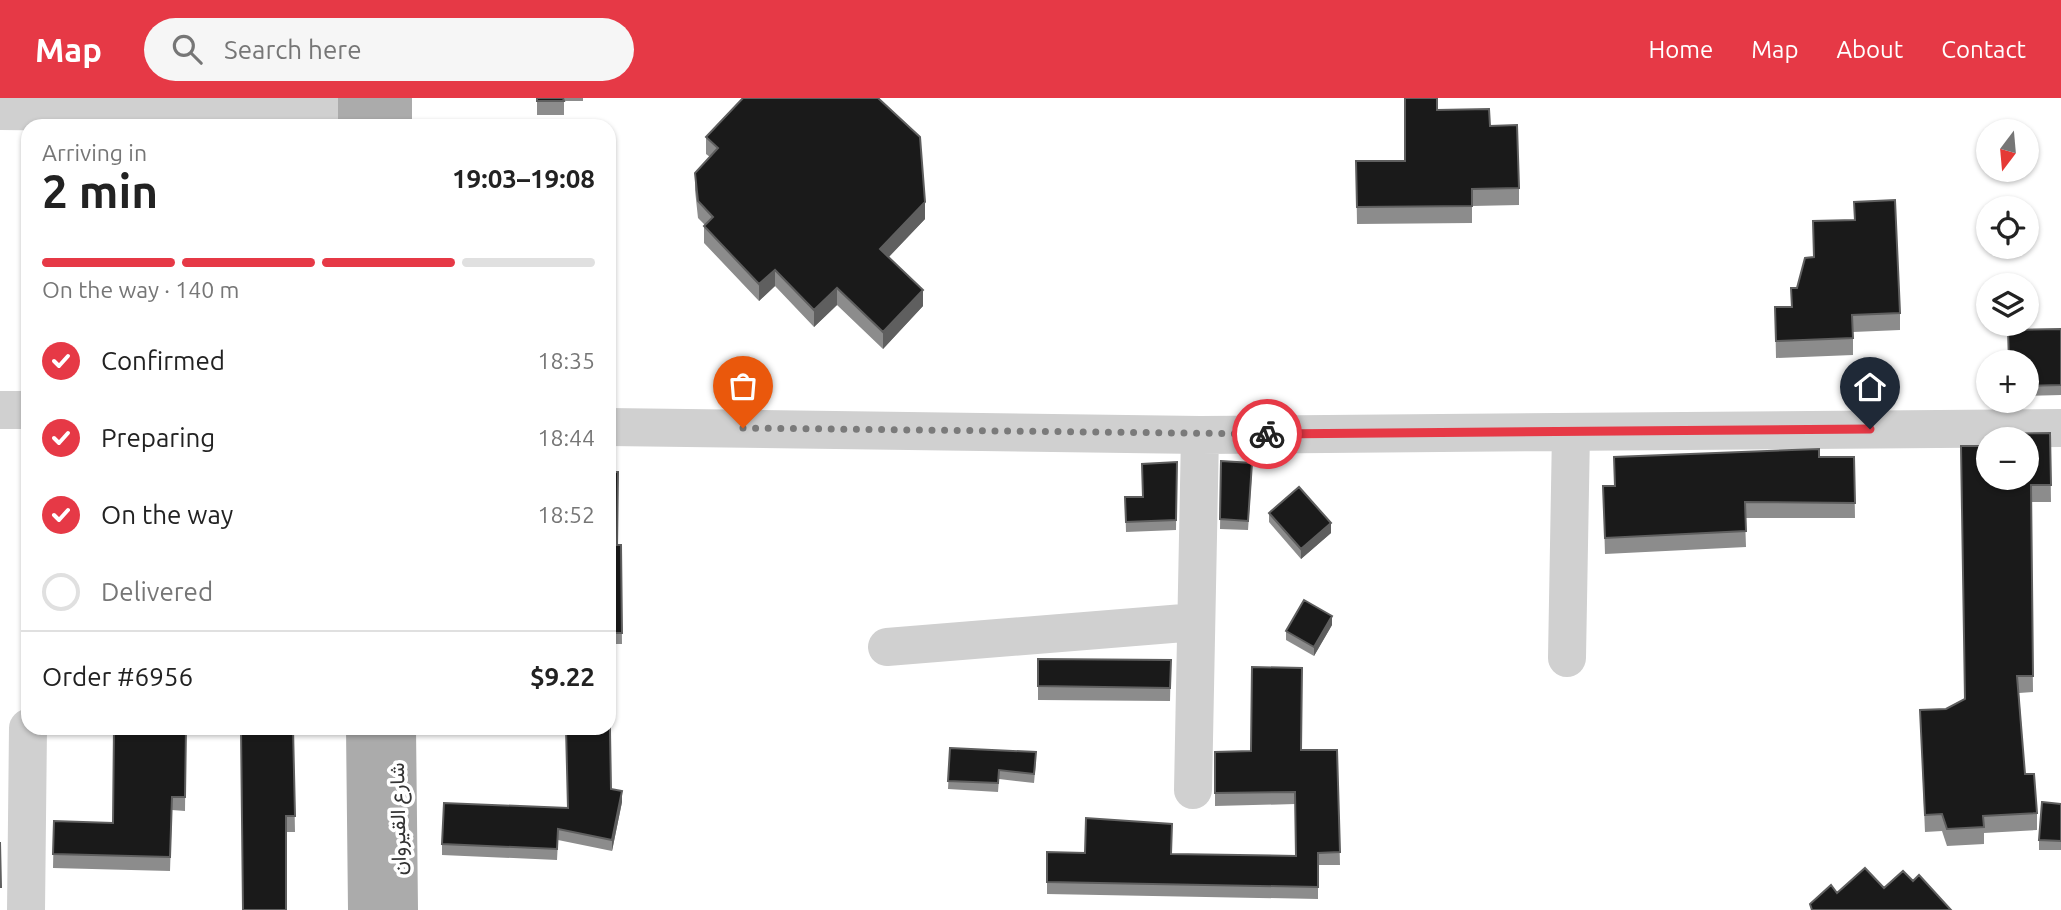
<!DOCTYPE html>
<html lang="en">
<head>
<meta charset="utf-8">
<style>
  body { margin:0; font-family:Ubuntu,Vazirmatn,sans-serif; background:#f6f6f6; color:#222; height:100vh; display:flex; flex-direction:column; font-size:26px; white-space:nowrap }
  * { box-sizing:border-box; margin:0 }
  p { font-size:23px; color:#767676 }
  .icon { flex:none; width:38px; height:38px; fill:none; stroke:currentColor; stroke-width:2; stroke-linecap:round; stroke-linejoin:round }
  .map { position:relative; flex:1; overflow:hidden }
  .sheet { position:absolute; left:21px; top:21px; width:595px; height:616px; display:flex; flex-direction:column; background:#fff; border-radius:21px; box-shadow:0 2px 5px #0004 }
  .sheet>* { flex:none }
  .needle { width:46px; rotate:196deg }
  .controls { position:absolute; left:1976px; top:21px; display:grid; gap:14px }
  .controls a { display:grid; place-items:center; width:63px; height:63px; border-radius:50%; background:#fff; box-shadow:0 2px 5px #0004; font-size:35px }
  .pin { position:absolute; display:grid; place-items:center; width:60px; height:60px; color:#fff; margin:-72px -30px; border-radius:50% 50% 50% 0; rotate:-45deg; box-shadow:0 0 7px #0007 }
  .pin .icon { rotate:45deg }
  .courier { position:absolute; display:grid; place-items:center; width:70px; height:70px; margin:-35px; border:5px solid #e63946; border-radius:50%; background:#fff; color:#222; box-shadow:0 2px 9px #0007 }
  .summary em { font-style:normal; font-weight:600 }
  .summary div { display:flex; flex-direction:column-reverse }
  .summary { display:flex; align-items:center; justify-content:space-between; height:119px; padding:0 21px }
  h1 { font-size:46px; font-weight:600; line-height:52px }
  .bar { display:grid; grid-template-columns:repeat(4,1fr); gap:10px 7px; align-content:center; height:84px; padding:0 21px }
  .bar i { height:9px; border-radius:5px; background:#e0e0e0 }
  .bar .selected { background:#e63946 }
  .bar p { grid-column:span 4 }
  .line { display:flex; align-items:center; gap:18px; padding:0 21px; border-top:2px solid #e0e0e0 }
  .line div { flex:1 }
  ol { padding:0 21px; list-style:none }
  li { display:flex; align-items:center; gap:21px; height:77px }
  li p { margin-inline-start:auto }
  li .icon { padding:7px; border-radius:50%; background:#e63946; color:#fff; stroke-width:4 }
  li:last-child { color:#767676 }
  li i { width:38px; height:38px; border:4px solid #e0e0e0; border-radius:50% }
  header { display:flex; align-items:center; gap:42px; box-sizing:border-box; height:98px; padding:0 35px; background:#e63946; color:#fff }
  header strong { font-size:33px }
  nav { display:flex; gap:38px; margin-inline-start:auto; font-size:24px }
  .search { width:490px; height:63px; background:#f6f6f6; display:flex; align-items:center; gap:18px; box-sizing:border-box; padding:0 24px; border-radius:38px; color:#767676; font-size:26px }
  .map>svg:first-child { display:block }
</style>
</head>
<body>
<header>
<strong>Map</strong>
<div class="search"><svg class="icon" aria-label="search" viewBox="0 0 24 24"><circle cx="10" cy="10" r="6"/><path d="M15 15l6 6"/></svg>Search here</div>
<nav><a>Home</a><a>Map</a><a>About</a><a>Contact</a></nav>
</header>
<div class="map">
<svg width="2061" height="812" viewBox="0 0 2061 812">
  <rect width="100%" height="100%" fill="#fff"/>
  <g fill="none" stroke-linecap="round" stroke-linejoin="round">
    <path stroke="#d0d0d0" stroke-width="38" d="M 0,13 L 357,17
      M 0,312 L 28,312
      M 609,329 L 1200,337 L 2061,330
      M 887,549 L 1196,524
      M 1567,560 L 1571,334
      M 1193,692 L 1200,337
      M 26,812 L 28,630"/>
    <path stroke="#ababab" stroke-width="38" d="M 357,0 L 357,28
      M 393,28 L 393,0
      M 365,630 L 367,812
      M 397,630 L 399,812"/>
  </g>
  <path fill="#8c8c8c" d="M 537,0 L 583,0 L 583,3 L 564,3 L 564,17 L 537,17 Z
    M 1437,12 L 1490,28 L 1519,90 L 1519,107 L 1472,108 L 1472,125 L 1357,126 L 1356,63 L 1405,63 Z
    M 706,39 L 925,121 L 889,159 L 923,208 L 883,251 L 837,207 L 814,229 L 775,188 L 759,203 L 704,145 L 704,128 L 705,127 L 698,120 L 695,92 L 695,75 L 710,59 L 706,56 Z
    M 1854,104 L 1900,215 L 1900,232 L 1853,234 L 1853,257 L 1776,260 L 1775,209 L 1791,209 L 1791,190 L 1797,190 L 1813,159 L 1813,123 L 1854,122 Z
    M 2061,231 L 2061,297 L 2026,298 L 2026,264 Z
    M 2050,335 L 2051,404 L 2031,404 L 2033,594 L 2019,595 L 2025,676 L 2037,715 L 2037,732 L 1984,735 L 1984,746 L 1947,748 L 1942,733 L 1925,734 L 1920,612 L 1946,611 L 1965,601 L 1985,348 Z
    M 1614,359 L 1854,359 L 1855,420 L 1745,420 L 1746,449 L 1605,456 L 1603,388 L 1615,388 Z
    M 1221,363 L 1252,374 L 1248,432 L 1220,431 Z
    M 1177,364 L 1176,432 L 1126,434 L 1125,399 L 1143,399 Z
    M 609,374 L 617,447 L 621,447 L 622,546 L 609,546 Z
    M 1269,415 L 1331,435 L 1301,461 L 1269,424 Z
    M 1332,527 L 1314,558 L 1286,542 L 1286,533 Z
    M 1038,561 L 1171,562 L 1170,603 L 1038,602 Z
    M 186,630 L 185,713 L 172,712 L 170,773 L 53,770 L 54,723 L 113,725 Z
    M 240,630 L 293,630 L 295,734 L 286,734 Z
    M 950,650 L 1036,663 L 1034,685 L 999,681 L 998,694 L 948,691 Z
    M 1337,652 L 1340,767 L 1318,767 L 1318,801 L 1047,796 L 1047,754 L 1085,755 L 1172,738 L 1171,756 L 1296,758 L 1295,706 L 1215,708 L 1215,654 Z
    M 611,691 L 622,704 L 612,753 L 558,742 L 557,762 L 442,757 L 442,746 L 568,710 Z
    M 2061,706 L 2061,752 L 2039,752 L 2039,742 Z"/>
  <path fill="#5f5f5f" d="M 925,104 L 925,121 L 880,168 L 880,151 Z
    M 775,172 L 775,188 L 759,203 L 759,186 Z
    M 837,190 L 837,207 L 814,229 L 814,212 Z
    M 923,192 L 923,208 L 883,251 L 883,234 Z
    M 1331,425 L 1331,435 L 1301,461 L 1301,451 Z
    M 1332,518 L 1332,527 L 1314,558 L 1314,549 Z
    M 622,693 L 622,704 L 612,753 L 612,742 Z"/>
  <path fill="#1a1a1a" stroke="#5f5f5f" stroke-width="2" d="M 537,0 L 563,0 L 564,3 L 537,3 Z
    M 743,0 L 878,0 L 920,39 L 925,104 L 880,151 L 923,192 L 883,234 L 837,190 L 814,212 L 775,172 L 759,186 L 704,128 L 713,119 L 698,103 L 695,75 L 718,50 L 706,39 Z
    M 1405,0 L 1437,0 L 1437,12 L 1489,11 L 1490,28 L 1517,27 L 1519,90 L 1472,91 L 1472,108 L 1357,109 L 1356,63 L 1405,63 Z
    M 1895,102 L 1900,215 L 1852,217 L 1853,240 L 1776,243 L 1775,209 L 1792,209 L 1791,190 L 1797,190 L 1805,160 L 1814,159 L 1813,123 L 1855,122 L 1854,104 Z
    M 2061,231 L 2061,287 L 2026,288 L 2026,264 L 2009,264 L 2008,232 Z
    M 2050,335 L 2051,387 L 2031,387 L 2033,578 L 2017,578 L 2025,676 L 2034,676 L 2037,715 L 1983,718 L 1984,729 L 1947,731 L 1942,716 L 1925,717 L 1920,612 L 1946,611 L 1965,601 L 1961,348 L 1985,348 L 1988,344 L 1988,380 L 2026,380 L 2026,341 L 1990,341 L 1994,336 Z
    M 1819,351 L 1819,359 L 1854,359 L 1855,405 L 1745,404 L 1746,433 L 1605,440 L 1603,388 L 1615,388 L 1614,359 Z
    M 1221,363 L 1252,365 L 1248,423 L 1220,421 Z
    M 1177,364 L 1176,422 L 1126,424 L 1125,399 L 1143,399 L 1142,366 Z
    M 609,374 L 618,374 L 617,447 L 621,447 L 622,535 L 609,535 Z
    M 1299,389 L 1331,425 L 1301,451 L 1269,415 Z
    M 1304,502 L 1332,518 L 1314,549 L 1286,533 Z
    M 1038,561 L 1171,562 L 1170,590 L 1038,588 Z
    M 1252,569 L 1302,570 L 1301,652 L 1337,652 L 1340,754 L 1318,755 L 1318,789 L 1047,784 L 1047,754 L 1085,755 L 1086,720 L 1172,726 L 1171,756 L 1296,758 L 1295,694 L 1215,695 L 1215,654 L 1251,653 Z
    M 609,574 L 611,691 L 622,693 L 612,742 L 558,731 L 557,751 L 442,746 L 444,705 L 568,710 L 566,630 L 609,630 Z
    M 114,630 L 186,630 L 185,699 L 172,699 L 170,759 L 53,756 L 54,723 L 113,725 Z
    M 241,630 L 293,630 L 295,718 L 286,718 L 286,812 L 243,812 Z
    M 950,650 L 1036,654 L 1034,676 L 999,672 L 998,685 L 948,683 Z
    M 2042,704 L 2061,706 L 2061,743 L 2039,742 Z
    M 0,744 L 1,789 L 0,789 Z
    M 1865,770 L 1884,790 L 1903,773 L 1913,783 L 1919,777 L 1951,812 L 1812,812 L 1810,806 L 1831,787 L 1837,795 Z"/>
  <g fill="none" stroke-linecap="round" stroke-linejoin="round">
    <path stroke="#7a7a7a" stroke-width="7" stroke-dasharray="0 12.6" d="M 743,330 L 1267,336"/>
    <path stroke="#e63946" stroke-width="9" d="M 1267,336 L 1870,331"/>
  </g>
  <g text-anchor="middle" stroke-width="7" stroke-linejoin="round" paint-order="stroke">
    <g font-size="21" fill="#333" stroke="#fff">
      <text transform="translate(398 721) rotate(-91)" y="7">شارع القيروان</text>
    </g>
  </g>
</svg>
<div class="controls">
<a><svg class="needle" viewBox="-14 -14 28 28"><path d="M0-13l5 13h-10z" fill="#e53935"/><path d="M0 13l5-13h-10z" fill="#767676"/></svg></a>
<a><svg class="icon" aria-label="locate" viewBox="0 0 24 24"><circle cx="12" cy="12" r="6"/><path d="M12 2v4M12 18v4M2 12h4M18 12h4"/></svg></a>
<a><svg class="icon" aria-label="layers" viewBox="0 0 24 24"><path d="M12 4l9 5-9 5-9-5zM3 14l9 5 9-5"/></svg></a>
<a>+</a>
<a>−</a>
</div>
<div class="pin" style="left:743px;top:330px;background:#ea580c"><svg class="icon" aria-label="bag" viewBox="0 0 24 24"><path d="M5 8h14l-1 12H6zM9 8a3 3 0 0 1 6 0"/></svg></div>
<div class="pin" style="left:1870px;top:331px;background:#1f2937"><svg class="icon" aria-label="home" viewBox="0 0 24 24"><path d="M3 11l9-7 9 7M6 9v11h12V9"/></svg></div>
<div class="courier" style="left:1267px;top:336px"><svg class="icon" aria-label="bike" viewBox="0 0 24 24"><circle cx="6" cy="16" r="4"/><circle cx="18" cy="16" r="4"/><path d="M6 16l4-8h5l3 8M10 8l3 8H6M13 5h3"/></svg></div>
<section class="sheet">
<div class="summary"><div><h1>2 min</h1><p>Arriving in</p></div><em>19:03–19:08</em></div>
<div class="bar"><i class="selected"></i><i class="selected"></i><i class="selected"></i><i></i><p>On the way · 140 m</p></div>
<ol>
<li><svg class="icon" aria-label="check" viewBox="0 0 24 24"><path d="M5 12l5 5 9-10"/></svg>Confirmed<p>18:35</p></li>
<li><svg class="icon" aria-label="check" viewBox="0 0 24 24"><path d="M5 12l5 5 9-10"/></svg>Preparing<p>18:44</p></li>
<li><svg class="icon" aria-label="check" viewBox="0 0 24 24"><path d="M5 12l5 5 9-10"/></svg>On the way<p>18:52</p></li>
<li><i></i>Delivered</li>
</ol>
<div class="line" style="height:91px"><div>Order #6956</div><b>$9.22</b></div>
</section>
</div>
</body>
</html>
